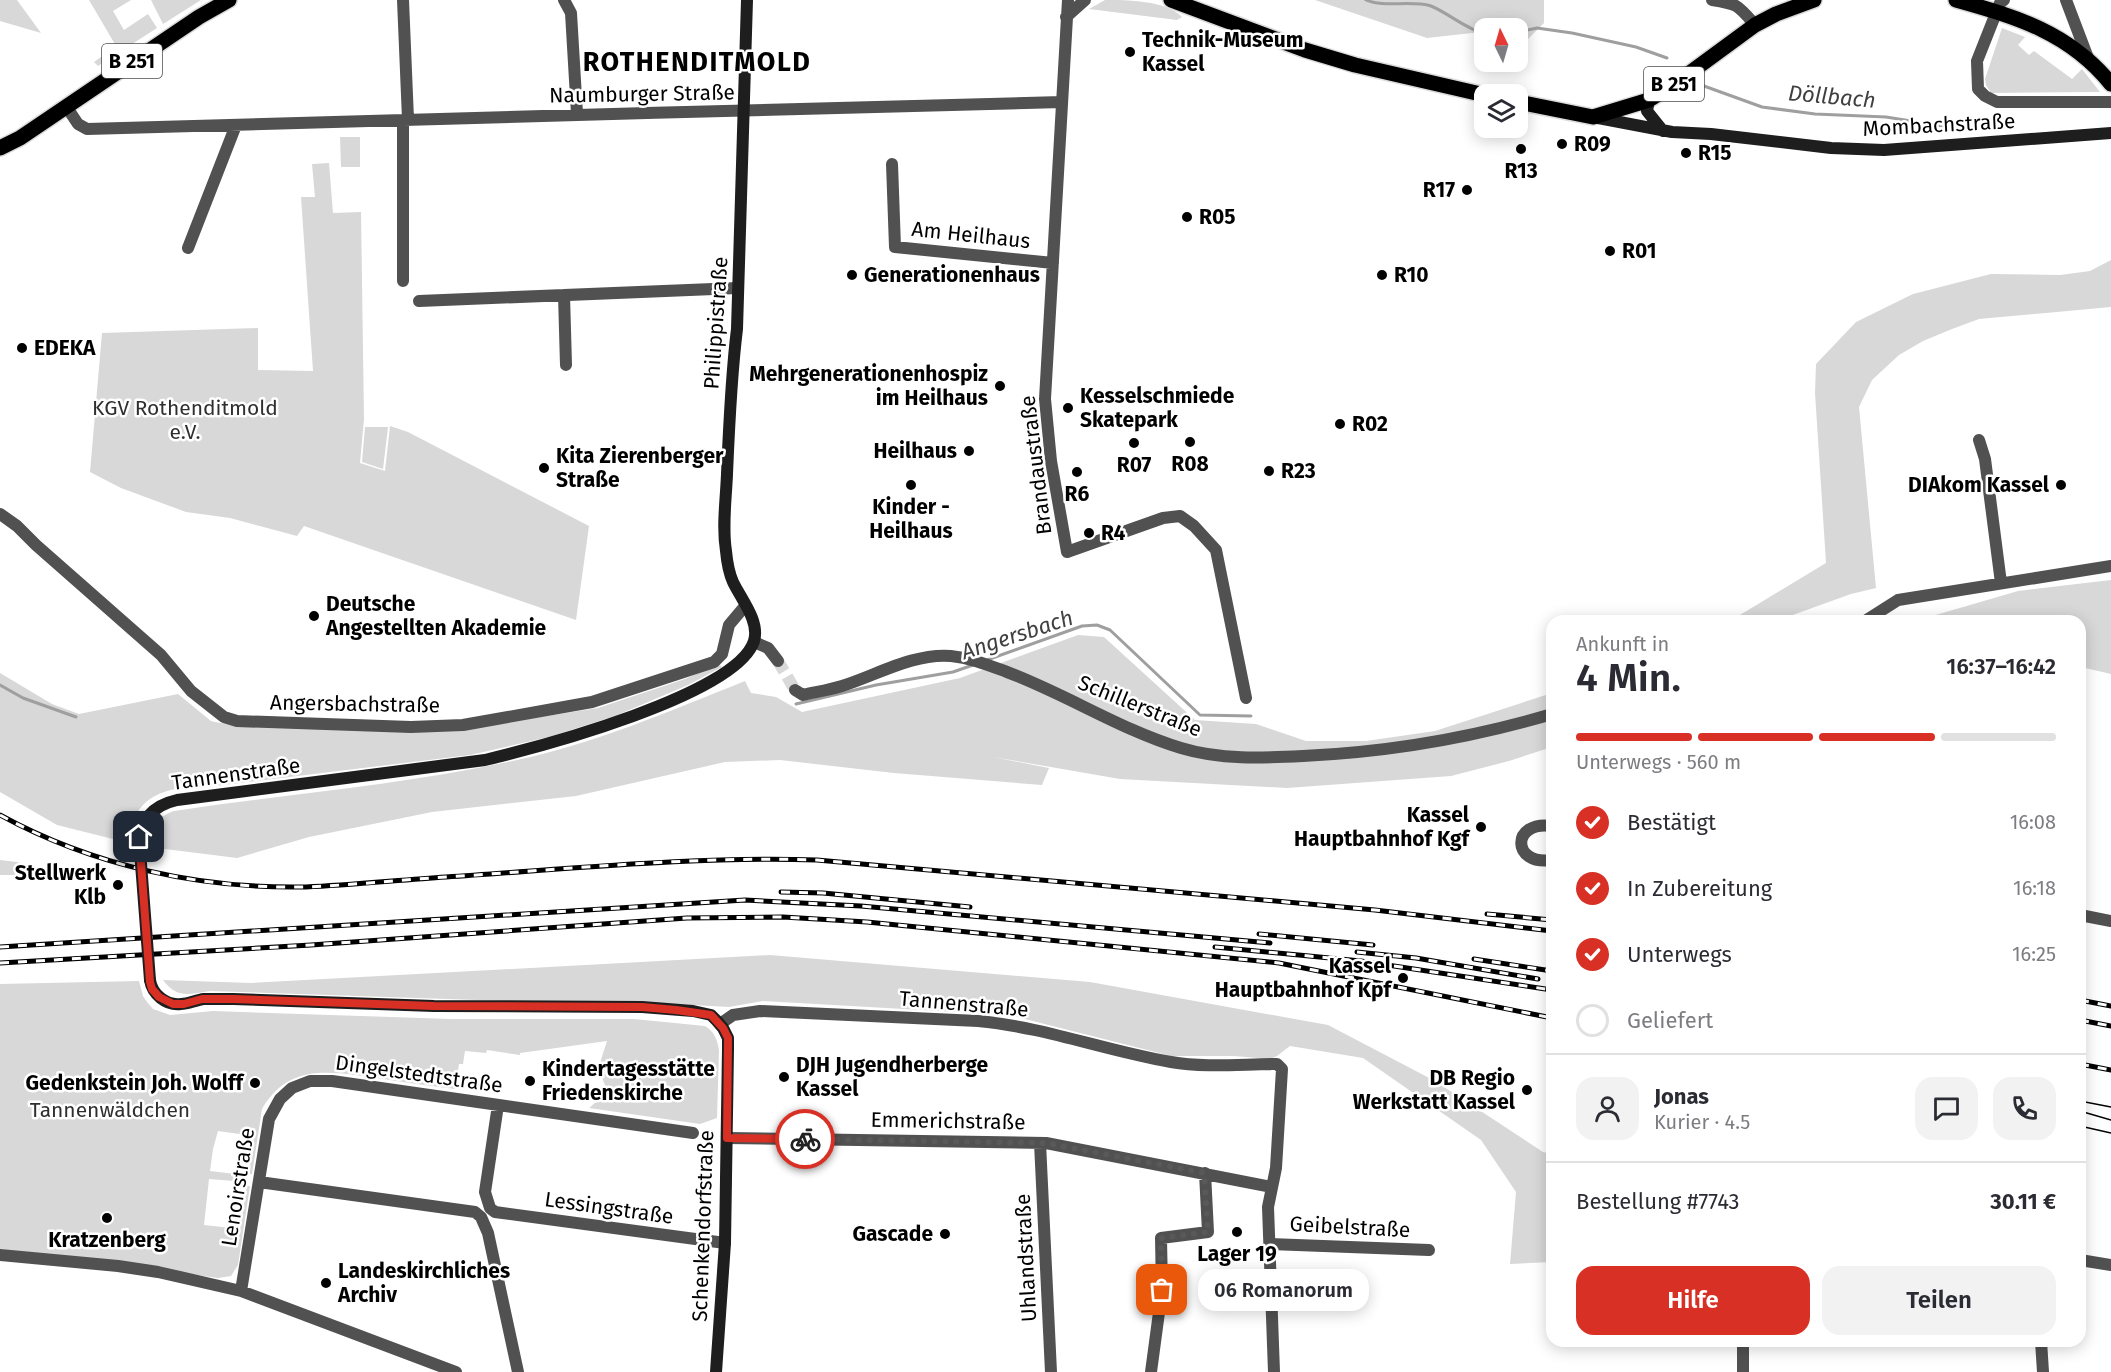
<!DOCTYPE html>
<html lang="de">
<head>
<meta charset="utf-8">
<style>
  body { margin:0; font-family:"Fira Sans",sans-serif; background:#f2f2f3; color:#2b2b33; height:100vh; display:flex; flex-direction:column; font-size:22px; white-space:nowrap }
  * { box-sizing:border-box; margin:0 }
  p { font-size:20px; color:#7c7c81 }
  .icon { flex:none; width:33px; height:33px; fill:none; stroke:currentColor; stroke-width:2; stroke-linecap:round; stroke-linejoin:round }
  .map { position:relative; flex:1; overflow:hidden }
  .side { position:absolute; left:1546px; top:615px; width:540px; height:732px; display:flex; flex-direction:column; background:#fff; border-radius:18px; box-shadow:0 3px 15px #0003 }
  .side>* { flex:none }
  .needle { width:39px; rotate:355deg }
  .fabs { position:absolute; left:1474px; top:18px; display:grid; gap:12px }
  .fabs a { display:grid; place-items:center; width:54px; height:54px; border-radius:12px; background:#fff; box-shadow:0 3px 15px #0003; font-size:30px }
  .pin { position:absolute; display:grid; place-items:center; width:51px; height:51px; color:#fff; margin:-26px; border-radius:12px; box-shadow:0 3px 9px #0006 }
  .courier { position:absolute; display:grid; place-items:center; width:60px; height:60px; margin:-30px; border:4px solid #d93025; border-radius:50%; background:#fff; color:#222; box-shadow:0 2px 8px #0007 }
  .bubble { position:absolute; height:42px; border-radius:18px; background:#fff; box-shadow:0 3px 15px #0003; font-size:20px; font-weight:600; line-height:42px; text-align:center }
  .summary em { font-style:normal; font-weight:600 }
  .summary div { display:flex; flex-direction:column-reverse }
  .summary { display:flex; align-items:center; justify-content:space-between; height:102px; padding:0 30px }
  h1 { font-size:39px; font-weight:600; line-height:45px }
  .bar { display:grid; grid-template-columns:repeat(4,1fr); gap:9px 6px; align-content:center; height:72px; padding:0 30px }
  .bar i { height:8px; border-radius:4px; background:#e1e1e2 }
  .bar .selected { background:#d93025 }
  .bar p { grid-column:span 4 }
  .line { display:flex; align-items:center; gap:15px; padding:0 30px; border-top:2px solid #e1e1e2 }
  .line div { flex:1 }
  .round { display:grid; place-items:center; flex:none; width:63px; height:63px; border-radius:18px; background:#f2f2f3 }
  ol { padding:0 30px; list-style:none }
  li { display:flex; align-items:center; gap:18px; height:66px }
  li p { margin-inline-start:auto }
  li .icon { padding:6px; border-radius:50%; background:#d93025; color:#fff; stroke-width:4 }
  li:last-child { color:#7c7c81 }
  li i { width:33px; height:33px; border:3px solid #e1e1e2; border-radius:50% }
  .primary-button { display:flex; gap:12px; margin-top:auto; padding:12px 30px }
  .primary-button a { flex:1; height:69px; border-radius:18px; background:#d93025; color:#fff; font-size:24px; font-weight:600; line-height:69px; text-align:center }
  .primary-button a+a { background:#f2f2f3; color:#2b2b33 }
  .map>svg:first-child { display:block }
</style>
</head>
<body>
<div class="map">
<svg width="2111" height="1372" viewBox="0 0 2111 1372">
  <rect width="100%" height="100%" fill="#fff"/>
  <path fill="#d8d8d8" d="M 0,0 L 17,0 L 41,33 L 0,21 Z
    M 89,0 L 131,0 L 113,11 L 124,30 L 148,14 L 157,28 L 98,66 L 94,62 L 116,46 Z
    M 151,0 L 201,0 L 163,24 Z
    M 1105,0 C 1126,0 1166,0 1182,17 L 1177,20 L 1089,9 Z
    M 1315,0 L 1544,0 L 1544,23 L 1523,44 L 1518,43 L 1518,28 L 1485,28 L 1485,36 L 1472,33 L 1427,38 Z
    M 2002,28 L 2025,37 L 2018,45 L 2029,55 L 2034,51 L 2072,79 L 2082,69 L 2100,92 L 1991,93 L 1986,85 L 1985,79 Z
    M 340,137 L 360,137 L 360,167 L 341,167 Z
    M 329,163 L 333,213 L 361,212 L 364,419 L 360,463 L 385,471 L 390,426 L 408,432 L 589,526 L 576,620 L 304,526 L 297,536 L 230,518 L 186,512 L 121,488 L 90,472 L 102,333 L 258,328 L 258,370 L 313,371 L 301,197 L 315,197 L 312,164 Z
    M 2111,260 L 2111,307 L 1979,319 L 1952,329 L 1923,341 L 1899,355 L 1872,380 L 1859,407 L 1876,588 L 1851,594 L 1776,621 L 1730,621 L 1826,563 L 1815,393 L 1816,364 L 1856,322 L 1913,294 L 1991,274 L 2060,275 L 2090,271 Z
    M 365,427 L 388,427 L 383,469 L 362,462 Z
    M 2111,580 L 2111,674 L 2081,667 L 2080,621 L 1915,621 L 2018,591 Z
    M 1078,635 L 1104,637 L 1195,720 L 1256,724 L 1306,741 L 1366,741 L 1435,731 L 1552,693 L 1552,747 L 1509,761 L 1451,776 L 1287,788 L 1120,779 L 993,757 L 1049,768 L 1042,785 L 894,773 L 780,760 L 725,762 L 576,796 L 432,812 L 309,837 L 237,858 L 149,847 C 149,830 158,816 174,811 C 288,794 404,785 517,760 C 596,743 670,711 745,681 L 751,693 L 776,697 L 802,712 L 960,678 Z
    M 719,664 L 722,667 L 688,685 L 615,716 L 549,737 L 470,755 L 215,786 C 172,786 132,791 129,843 L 57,825 L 0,792 L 0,673 L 52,704 L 79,714 L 178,694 L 211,721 L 220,723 L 412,731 L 463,729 L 598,708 L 685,679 Z
    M 0,860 L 17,862 L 42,870 L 34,875 L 0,875 Z
    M 770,955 L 1090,982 L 1328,1025 L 1435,1081 L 1543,1152 L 1552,1154 L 1552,1262 L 1510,1264 L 1516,1192 L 1481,1140 L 1363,1058 L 1290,1046 L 1277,1056 L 1270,1059 L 1234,1056 L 1171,1056 L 1009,1015 L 763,1001 L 729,1007 L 638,1002 L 477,1000 L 210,991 C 189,994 177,999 163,980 L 251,983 Z
    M 139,981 L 143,996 L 147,1002 L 153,1009 L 170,1015 L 213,1011 L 451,1019 L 634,1019 L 705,1026 C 715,1032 717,1040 719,1050 L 717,1118 L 700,1124 L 589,1108 L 608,1092 C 596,1065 599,1067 607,1041 L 520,1053 L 520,1055 L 487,1050 L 486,1053 L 465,1051 L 463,1064 L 459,1064 L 455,1089 C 429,1086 403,1082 377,1078 C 332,1072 289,1062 262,1109 L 252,1174 L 249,1174 L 254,1136 L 218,1131 L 213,1149 L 210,1171 L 235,1174 L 234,1181 L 209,1179 L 204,1225 L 240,1229 L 247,1186 L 250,1186 L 238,1265 L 231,1276 L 218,1278 L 0,1249 L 0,984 Z"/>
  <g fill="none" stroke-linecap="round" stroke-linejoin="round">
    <path stroke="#9f9f9f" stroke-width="3" d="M 1366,0 C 1384,8 1411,0 1431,6 C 1450,14 1464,28 1485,34
      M 1518,32 L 1537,28 L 1572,33 L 1636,47 L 1667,58
      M 1704,86 L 1762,107 L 1815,114 L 1886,117 L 1961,129
      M 987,660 L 1082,626 L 1097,625 L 1110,630 L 1200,715 L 1251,716
      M 0,685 L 23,698 L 76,717
      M 796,704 L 876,685 L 953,672 L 973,665"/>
    <path stroke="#d9d9d9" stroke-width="12" stroke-dasharray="12 6" stroke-linecap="butt" d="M 778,661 L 795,690"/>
    <defs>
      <path id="primary" d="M 1171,0 L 1305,50 L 1355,65 L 1485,95
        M 1956,0 C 2017,17 2070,33 2111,84
        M 1518,102 L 1593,117 L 1649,100 L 1676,83 L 1755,25 L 1776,14 L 1814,0
        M 0,148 L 20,138 L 199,17 L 229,0"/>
    </defs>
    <use href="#primary" stroke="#dbdbdb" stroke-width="18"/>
    <path stroke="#515151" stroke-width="12" d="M 403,0 L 408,119
      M 564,0 L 571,13 L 577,114
      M 1068,0 L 1045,399 L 1051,461 L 1067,552 L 1163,518 L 1180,516 L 1194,526 L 1216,550 L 1246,698
      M 1712,0 C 1738,4 1738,5 1755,25
      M 2004,0 L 2000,3 L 1977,61 L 1978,89 L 1985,96 L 1997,102 L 2111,102
      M 2066,0 L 2088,58
      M 1066,17 L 1085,0
      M 66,106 L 78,124 L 87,129 C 412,117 737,112 1062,102
      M 403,120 L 403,281
      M 892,164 L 895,247 L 1053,263
      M 188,248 L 236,125
      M 564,295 L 566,365
      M 419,301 L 738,288
      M 1979,440 L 1985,459 L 2001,583
      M 0,514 L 17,526 L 36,545 L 161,655 L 191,691 L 224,717 L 237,721 L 411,727 L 463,725 L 592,702 L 714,662 L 722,654 L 729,625 L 745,606
      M 1865,621 L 1898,600 L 2111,566
      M 754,642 L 768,648 L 778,661
      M 795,690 L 803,695 C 816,692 829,690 842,686 C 877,675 913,653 951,656 C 971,658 988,665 1007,672 C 1066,694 1121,730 1181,748 C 1220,760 1263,758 1303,756 C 1388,752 1471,738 1552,714
      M 1552,826 C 1511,820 1511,866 1552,860
      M 2080,915 L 2111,921
      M 720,1024 L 733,1015 L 760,1011 L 978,1021 C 1044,1027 1106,1051 1171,1062 C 1205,1068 1242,1064 1277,1064 L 1282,1069 L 1276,1168 L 1268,1207 L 1274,1372
      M 498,1105 L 485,1192 L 490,1208 L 495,1212 L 725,1243
      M 727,1138 L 1046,1143 L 1272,1187
      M 1040,1143 L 1051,1372
      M 259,1182 L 475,1212 L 481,1217 L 488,1233 L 518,1372
      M 1269,1244 L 1429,1250
      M 0,1255 L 118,1266 L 158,1272 L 241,1291 L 456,1372
      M 2080,1260 L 2111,1265
      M 241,1291 L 269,1119 L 280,1099 L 292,1088 L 310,1081 L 332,1081 L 693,1133
      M 1743,1341 L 1743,1372
      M 2041,1341 L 2043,1372
      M 1151,1372 L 1162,1290 L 1161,1238 L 1208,1232 L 1205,1173"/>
    <path stroke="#1e1e1e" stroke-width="12" d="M 1649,100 L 1647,111 L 1663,131
      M 1593,117 L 1672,132 L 1711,134 L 1831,148 L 1884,150 L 2111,133
      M 140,851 C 138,823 150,806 177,800 L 485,760 C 539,747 737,695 754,641 C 760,621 741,599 733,582 C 729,573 727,562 726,551 C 722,526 726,500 727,474 C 729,426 731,377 737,329 L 747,0
      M 150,980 C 152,994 166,1006 181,1004 C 188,1004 196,1000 204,999 C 213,999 223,999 233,999 L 434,1006 L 642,1007 L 693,1011 L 711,1015 L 717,1021 L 723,1028 L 728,1038 L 728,1049 L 725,1243 L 716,1372"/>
    <use href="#primary" stroke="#000" stroke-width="15"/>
    <path stroke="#000" stroke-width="1.5" d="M 2080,1101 L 2111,1107
      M 2080,1111 L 2111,1120
      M 2080,1126 L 2111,1133"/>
    <defs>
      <path id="rail" d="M 0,815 C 93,866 200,889 306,887 C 352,885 399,880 446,877 C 570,869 693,856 817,860 L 1375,910 L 1552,931
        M 781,892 L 823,893 L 970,907
        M 1487,914 L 1552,920
        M 1259,934 L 1373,945
        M 0,947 L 745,900 L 861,906 L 1270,943
        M 1215,947 L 1361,961 L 1552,990
        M 1357,952 L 1416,958 L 1538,979
        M 1474,959 L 1552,971
        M 0,963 L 311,945 L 687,918 L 783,917 L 867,922 L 1279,963 L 1552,1018
        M 2080,1000 L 2111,1006
        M 2080,1020 L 2111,1026
        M 2080,1064 L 2111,1070"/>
    </defs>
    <use href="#rail" stroke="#000" stroke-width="5"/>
    <use href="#rail" stroke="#fff" stroke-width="3" stroke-dasharray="9" stroke-linecap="butt"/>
    <path stroke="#1e1e1e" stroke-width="12" d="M 140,851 L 150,980"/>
  </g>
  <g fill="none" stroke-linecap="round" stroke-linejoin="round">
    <path stroke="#595959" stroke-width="6" stroke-dasharray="0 10.8" d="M 805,1139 L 1046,1143 L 1204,1173 L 1208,1232 L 1161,1238 L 1162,1290"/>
    <path stroke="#d93025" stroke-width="8" d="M 139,837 L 150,982 L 152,989 L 159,997 L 173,1004 L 184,1004 L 202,999 L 233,999 L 434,1006 L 642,1007 L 676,1010 L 711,1015 L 723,1028 L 728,1038 L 727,1138 L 805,1139"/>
  </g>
  <g fill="#000" stroke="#fff" stroke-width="2">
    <circle cx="1130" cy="52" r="6"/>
    <circle cx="1562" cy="144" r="6"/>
    <circle cx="1521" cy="149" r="6"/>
    <circle cx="1686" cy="153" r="6"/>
    <circle cx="1467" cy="190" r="6"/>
    <circle cx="1187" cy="217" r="6"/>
    <circle cx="1610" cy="251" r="6"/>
    <circle cx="852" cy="275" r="6"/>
    <circle cx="1382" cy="275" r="6"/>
    <circle cx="22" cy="348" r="6"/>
    <circle cx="1000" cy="386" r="6"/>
    <circle cx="1068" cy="408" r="6"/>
    <circle cx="1340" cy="424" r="6"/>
    <circle cx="1190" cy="442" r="6"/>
    <circle cx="1134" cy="443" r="6"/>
    <circle cx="969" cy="451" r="6"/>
    <circle cx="544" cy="468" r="6"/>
    <circle cx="1269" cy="471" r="6"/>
    <circle cx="1077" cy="472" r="6"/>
    <circle cx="911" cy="485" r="6"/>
    <circle cx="2061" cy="485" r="6"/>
    <circle cx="1089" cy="533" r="6"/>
    <circle cx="314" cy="616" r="6"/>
    <circle cx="1481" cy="827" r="6"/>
    <circle cx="118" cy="885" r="6"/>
    <circle cx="1403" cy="978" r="6"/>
    <circle cx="784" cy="1077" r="6"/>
    <circle cx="530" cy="1081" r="6"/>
    <circle cx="255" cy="1083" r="6"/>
    <circle cx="1527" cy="1090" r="6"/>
    <circle cx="107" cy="1218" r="6"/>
    <circle cx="1237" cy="1232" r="6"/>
    <circle cx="945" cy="1234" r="6"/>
    <circle cx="326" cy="1283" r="6"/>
  </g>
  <g text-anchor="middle" stroke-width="5" stroke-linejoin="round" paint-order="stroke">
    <g fill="#fff" stroke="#4c4c4c" stroke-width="1.5">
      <rect x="102" y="44" width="60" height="34" rx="4.5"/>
      <rect x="1644" y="67" width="60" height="34" rx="4.5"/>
    </g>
    <g font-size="20" font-weight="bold" fill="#000">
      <text x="132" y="68">B 251</text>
      <text x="1674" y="91">B 251</text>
    </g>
    <g font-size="21" font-weight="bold" fill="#000" stroke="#fff" text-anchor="start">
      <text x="1142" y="47">Technik-Museum<tspan x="1142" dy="24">Kassel</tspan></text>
      <text x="1574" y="151">R09</text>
      <text x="1698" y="160">R15</text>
      <text x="1521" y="178" text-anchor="middle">R13</text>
      <text x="1455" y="197" text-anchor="end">R17</text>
      <text x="1199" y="224">R05</text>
      <text x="1622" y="258">R01</text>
      <text x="864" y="282">Generationenhaus</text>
      <text x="1394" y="282">R10</text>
      <text x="34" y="355">EDEKA</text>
      <text x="988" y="381" text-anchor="end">Mehrgenerationenhospiz<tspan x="988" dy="24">im Heilhaus</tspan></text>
      <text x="1080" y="403">Kesselschmiede<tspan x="1080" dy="24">Skatepark</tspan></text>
      <text x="1352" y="431">R02</text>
      <text x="957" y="458" text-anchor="end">Heilhaus</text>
      <text x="556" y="463">Kita Zierenberger<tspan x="556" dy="24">Straße</tspan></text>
      <text x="1190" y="471" text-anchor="middle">R08</text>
      <text x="1134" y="472" text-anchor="middle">R07</text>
      <text x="1281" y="478">R23</text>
      <text x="2049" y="492" text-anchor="end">DIAkom Kassel</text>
      <text x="1077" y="501" text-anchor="middle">R6</text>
      <text x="911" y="514" text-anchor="middle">Kinder -<tspan x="911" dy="24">Heilhaus</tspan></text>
      <text x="1101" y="540">R4</text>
      <text x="326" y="611">Deutsche<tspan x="326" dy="24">Angestellten Akademie</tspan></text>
      <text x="1469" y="822" text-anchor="end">Kassel<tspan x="1469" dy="24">Hauptbahnhof Kgf</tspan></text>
      <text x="106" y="880" text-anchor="end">Stellwerk<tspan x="106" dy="24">Klb</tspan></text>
      <text x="1391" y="973" text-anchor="end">Kassel<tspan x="1391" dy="24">Hauptbahnhof Kpf</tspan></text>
      <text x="796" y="1072">DJH Jugendherberge<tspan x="796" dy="24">Kassel</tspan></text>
      <text x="542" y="1076">Kindertagesstätte<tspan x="542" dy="24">Friedenskirche</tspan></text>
      <text x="1515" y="1085" text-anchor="end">DB Regio<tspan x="1515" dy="24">Werkstatt Kassel</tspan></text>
      <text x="243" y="1090" text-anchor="end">Gedenkstein Joh. Wolff</text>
      <text x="933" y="1241" text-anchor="end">Gascade</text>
      <text x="107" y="1247" text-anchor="middle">Kratzenberg</text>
      <text x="1237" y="1261" text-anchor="middle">Lager 19</text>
      <text x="338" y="1278">Landeskirchliches<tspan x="338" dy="24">Archiv</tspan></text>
    </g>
    <g font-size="21" fill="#000" stroke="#fff">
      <text transform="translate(642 94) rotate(-1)" y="7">Naumburger Straße</text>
      <text transform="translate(1939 125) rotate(-3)" y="7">Mombachstraße</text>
      <text transform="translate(971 235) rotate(6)" y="7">Am Heilhaus</text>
      <text transform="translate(716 323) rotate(-86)" y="7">Philippistraße</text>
      <text transform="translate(1036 465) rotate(-97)" y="7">Brandaustraße</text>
      <text transform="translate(355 704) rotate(1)" y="7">Angersbachstraße</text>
      <text transform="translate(1140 706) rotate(22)" y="7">Schillerstraße</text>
      <text transform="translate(236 774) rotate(-8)" y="7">Tannenstraße</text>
      <text transform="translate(964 1004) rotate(5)" y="7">Tannenstraße</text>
      <text transform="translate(419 1074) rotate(8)" y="7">Dingelstedtstraße</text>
      <text transform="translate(948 1121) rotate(1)" y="7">Emmerichstraße</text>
      <text transform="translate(238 1187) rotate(-81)" y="7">Lenoirstraße</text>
      <text transform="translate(609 1208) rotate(8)" y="7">Lessingstraße</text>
      <text transform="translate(703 1226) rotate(-88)" y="7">Schenkendorfstraße</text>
      <text transform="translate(1350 1227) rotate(3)" y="7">Geibelstraße</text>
      <text transform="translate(1026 1258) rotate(-93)" y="7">Uhlandstraße</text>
    </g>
    <g font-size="21" fill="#2f2f2f" stroke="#fff">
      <text x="185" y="415">KGV Rothenditmold<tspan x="185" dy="24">e.V.</tspan></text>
      <text x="110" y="1117">Tannenwäldchen</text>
    </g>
    <g font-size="22" font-style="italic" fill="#404040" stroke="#fff">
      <text transform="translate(1832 96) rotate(5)" y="8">Döllbach</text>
      <text transform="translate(1017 634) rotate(-18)" y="8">Angersbach</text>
    </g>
    <g font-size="27" font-weight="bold" letter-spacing="1.5" fill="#000" stroke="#fff">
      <text x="697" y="71">ROTHENDITMOLD</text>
    </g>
  </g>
</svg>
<div class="fabs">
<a><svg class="needle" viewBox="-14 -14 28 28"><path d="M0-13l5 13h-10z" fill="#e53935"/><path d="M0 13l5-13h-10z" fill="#7c7c81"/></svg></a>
<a><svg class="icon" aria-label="layers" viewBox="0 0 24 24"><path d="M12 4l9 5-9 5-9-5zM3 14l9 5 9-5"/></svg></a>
</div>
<div class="pin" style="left:1162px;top:1290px;background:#ea580c"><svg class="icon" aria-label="bag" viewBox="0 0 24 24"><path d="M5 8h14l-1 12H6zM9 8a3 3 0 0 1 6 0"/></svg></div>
<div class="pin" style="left:139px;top:837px;background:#1f2937"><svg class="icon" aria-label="home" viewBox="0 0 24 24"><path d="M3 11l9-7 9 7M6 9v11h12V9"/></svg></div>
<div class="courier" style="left:805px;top:1139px"><svg class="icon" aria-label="bike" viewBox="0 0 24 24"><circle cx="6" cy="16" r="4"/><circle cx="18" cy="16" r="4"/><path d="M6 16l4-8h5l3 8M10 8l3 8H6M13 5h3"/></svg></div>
<div class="bubble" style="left:1198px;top:1269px;width:171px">06 Romanorum</div>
<section class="side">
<div class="summary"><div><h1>4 Min.</h1><p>Ankunft in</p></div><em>16:37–16:42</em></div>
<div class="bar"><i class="selected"></i><i class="selected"></i><i class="selected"></i><i></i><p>Unterwegs · 560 m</p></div>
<ol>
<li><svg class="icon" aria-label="check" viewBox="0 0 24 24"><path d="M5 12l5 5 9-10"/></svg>Bestätigt<p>16:08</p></li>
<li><svg class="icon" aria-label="check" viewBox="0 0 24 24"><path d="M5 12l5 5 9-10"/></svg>In Zubereitung<p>16:18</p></li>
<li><svg class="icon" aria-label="check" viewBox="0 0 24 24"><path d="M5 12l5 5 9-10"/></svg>Unterwegs<p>16:25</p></li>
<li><i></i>Geliefert</li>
</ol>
<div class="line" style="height:108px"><a class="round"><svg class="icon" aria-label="person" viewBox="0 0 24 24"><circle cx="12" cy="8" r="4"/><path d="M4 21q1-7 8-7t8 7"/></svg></a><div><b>Jonas</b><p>Kurier · 4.5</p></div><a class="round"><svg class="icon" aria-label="chat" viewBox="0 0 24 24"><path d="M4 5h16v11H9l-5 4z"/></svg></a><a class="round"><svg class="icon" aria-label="phone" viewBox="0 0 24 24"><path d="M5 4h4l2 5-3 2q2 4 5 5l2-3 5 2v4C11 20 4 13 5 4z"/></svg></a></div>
<div class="line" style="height:78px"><div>Bestellung #7743</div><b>30.11 €</b></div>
<div class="primary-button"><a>Hilfe</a><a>Teilen</a></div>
</section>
</div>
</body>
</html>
